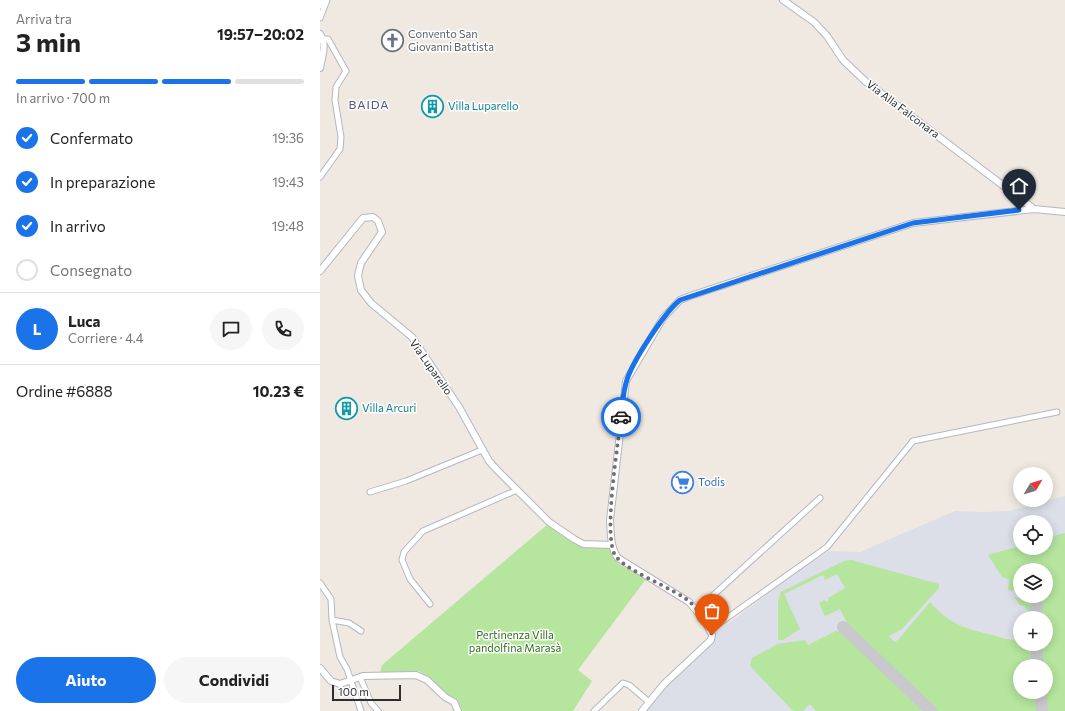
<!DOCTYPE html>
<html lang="it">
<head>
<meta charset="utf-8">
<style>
  body { margin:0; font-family:Commissioner,sans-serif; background:#f6f6f6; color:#222; height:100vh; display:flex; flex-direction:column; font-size:15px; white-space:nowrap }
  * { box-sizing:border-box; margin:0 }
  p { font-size:13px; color:#767676 }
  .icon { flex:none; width:22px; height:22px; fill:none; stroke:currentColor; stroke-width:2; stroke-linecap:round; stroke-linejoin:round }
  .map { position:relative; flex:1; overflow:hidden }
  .sheet { display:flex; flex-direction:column; background:#fff; width:320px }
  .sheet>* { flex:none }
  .needle { width:26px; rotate:52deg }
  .controls { position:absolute; left:693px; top:467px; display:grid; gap:8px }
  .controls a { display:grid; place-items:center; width:40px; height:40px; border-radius:50%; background:#fff; box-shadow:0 2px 10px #0003; font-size:20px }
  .scale { position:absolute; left:12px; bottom:10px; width:69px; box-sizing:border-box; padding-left:4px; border:2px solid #2e2e2e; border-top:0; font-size:11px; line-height:14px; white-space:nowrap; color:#2e2e2e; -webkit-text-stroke:3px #fff; paint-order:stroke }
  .pin { position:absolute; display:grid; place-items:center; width:34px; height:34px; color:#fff; margin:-41px -17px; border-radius:50% 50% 50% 0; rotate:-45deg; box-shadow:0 0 4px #0007 }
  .pin .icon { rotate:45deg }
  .courier { position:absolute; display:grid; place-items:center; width:40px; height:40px; margin:-20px; border:3px solid #1a73e8; border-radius:50%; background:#fff; color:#222; box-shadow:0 1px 5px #0007 }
  .summary em { font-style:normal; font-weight:700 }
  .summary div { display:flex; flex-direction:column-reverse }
  .summary { display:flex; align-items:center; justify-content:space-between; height:68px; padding:0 16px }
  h1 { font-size:26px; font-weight:700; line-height:30px }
  .bar { display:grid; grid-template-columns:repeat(4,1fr); gap:6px 4px; align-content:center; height:48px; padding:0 16px }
  .bar i { height:5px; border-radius:3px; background:#e0e0e0 }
  .bar .on { background:#1a73e8 }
  .bar p { grid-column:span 4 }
  .line { display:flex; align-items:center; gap:10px; padding:0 16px; border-top:1px solid #e0e0e0 }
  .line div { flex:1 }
  .round { display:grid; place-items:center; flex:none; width:42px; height:42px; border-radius:21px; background:#f6f6f6 }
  ol { padding:0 16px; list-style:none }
  li { display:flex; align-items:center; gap:12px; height:44px }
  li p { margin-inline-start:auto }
  li .icon { padding:4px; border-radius:50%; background:#1a73e8; color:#fff; stroke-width:4 }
  li:last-child { color:#767676 }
  li i { width:22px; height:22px; border:2px solid #e0e0e0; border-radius:50% }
  .primary-button { display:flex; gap:8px; margin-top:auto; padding:8px 16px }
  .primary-button a { flex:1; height:46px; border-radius:24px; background:#1a73e8; color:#fff; font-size:16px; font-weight:700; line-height:46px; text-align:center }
  .primary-button a+a { background:#f6f6f6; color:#222 }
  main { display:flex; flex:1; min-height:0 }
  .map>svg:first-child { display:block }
</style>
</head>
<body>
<main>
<section class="sheet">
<div class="summary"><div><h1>3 min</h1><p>Arriva tra</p></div><em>19:57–20:02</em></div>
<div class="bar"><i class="on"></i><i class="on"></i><i class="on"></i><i></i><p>In arrivo · 700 m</p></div>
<ol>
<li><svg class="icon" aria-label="check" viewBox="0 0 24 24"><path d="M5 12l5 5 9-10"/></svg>Confermato<p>19:36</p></li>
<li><svg class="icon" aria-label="check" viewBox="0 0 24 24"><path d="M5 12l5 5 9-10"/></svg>In preparazione<p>19:43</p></li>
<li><svg class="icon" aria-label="check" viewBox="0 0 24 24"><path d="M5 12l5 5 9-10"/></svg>In arrivo<p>19:48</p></li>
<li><i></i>Consegnato</li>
</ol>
<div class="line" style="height:72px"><b class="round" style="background:#1a73e8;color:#fff">L</b><div><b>Luca</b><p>Corriere · 4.4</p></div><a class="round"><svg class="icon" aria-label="chat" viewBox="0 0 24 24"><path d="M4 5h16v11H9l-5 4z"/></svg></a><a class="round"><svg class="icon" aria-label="phone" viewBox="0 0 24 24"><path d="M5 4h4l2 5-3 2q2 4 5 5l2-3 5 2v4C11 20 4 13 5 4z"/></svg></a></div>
<div class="line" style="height:52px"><div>Ordine #6888</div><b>10.23 €</b></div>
<div class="primary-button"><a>Aiuto</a><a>Condividi</a></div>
</section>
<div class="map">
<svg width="745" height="711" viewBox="0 0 745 711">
  <rect width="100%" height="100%" fill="#efe9e1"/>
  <path fill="#dcdee8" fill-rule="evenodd" d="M 745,496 L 745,711 L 325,711 L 340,692 L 393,641 L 395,634 L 467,579 L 508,551 L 540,552 L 635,511 L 664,512 L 689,511 ZM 700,522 L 726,522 L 726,548 L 700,548 ZM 700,570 L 726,570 L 726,596 L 700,596 ZM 700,618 L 726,618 L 726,644 L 700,644 ZM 700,666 L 726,666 L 726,692 L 700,692 Z"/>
  <path fill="#b6e59e" d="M 228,524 L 252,541 L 286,547 L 290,550 L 297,563 L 326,579 L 258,670 L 272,681 L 253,711 L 142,711 L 137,699 L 125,693 L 107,676 L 99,671 L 60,673 L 62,665 Z
    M 745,533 L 745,711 L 727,711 L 725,692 L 726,666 L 722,666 L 720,644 L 726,644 L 726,618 L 717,618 L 720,605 L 724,600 L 724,596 L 726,596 L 726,570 L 700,570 L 700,592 L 688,590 L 689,579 L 682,577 L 668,555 L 700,546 L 700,548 L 726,548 L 726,538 Z
    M 531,560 L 619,584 L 619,588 L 582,629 L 569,636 L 574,642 L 578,640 L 610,602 C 629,624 645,629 673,635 C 682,638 690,641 700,639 L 700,644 L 712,644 L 714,666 L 700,666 L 700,692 L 717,692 L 719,711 L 616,711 L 530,629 L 520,609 L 505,616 L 499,603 L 504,600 L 506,602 L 509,600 L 508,598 L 525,588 L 517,574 L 505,580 L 503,575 L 464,594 L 480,629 L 463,640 L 458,640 L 458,601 L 461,592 L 524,561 Z
    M 694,597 L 711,600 L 713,604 L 711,614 L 704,606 L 700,605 Z
    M 516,631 L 523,632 L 606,711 L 496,711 L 490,704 L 483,711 L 473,711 L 430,666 L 432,658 L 458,644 L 485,640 L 488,645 Z"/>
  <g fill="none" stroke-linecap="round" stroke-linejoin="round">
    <path stroke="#c9c8cc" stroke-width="12" d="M 714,618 L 717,605
      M 523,627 L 611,711
      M 716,644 L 718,666
      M 720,692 L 722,711"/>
    <defs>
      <path id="minor" d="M 0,6 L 2,0
        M 0,18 L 7,0
        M 0,177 L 20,149 L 21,137 L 15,100 L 16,87 L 26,71 L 8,39 L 4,39
        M 50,492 L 86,481 L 162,450
        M 0,583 L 11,599 L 12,620 L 20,657 L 27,669 L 41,711
        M 110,604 L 90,579 L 82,560 L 84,552 L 103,531 L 197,490
        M 377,610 L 500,498
        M 12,620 L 29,623 L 41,631
        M 390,630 L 507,547 L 593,441 L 737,412
        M 40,677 L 51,703 L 58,711
        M 274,711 L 303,683 L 309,685 L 329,702"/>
      <path id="tertiary" d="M 463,0 L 494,22 L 507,36 L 523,60 L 545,81 L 714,209
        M 0,34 C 7,44 2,57 0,68
        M 0,271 L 43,218 L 53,217 L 58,221 L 62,232 L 41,263 L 39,271 L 38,276 L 41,290 L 44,294 L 51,303 L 92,337 L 139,407 L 169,461 L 178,471 L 229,522 L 254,539 L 263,544 L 292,545
        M 0,668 L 11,681 L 20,684 L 43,676 L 96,675 L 107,680 L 125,697 L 134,702 L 138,711
        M 322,711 L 344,684 L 391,640 L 392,635 L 385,621 L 369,602 L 298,558 C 290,548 291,532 290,520 L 306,381 L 343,318 L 360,300 L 370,296 L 593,223 L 714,209 L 745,212"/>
    </defs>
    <use href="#minor" stroke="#b4b7c1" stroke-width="7"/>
    <use href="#tertiary" stroke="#b4b7c1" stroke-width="8"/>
    <use href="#minor" stroke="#fff" stroke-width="5"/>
    <use href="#tertiary" stroke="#fff" stroke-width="6"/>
  </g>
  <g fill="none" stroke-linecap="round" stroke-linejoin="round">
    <path stroke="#726f6d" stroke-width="4" stroke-dasharray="0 7.2" d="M 301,417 C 298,446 284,529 294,553 C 300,569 356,589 370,602 C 379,611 388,623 392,635"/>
    <path stroke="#1a73e8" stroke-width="5" d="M 301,417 C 302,405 303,394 306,383 C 311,363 344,313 360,300 L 593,223 L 699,210"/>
  </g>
  <defs>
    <symbol id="church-ring" viewBox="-11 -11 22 22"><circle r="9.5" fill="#fff" stroke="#6b7280" stroke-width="1.5"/><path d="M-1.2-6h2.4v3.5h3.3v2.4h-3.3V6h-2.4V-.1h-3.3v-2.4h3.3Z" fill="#6b7280"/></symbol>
    <symbol id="building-ring" viewBox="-11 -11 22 22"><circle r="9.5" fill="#fff" stroke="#0f9aa8" stroke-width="1.5"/><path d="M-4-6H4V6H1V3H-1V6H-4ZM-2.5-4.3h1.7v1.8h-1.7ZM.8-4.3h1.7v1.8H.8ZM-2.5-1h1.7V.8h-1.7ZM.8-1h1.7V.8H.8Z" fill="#0f9aa8"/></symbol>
    <symbol id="supermarket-ring" viewBox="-11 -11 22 22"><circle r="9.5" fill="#fff" stroke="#3f7fe0" stroke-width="1.5"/><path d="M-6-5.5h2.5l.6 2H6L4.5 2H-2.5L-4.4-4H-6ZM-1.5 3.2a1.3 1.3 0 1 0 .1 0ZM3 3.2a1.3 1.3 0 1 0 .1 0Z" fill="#3f7fe0"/></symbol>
  </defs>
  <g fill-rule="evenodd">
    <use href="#church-ring" x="60" y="28" width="25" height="25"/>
    <use href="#building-ring" x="100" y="94" width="25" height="25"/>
    <use href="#building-ring" x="14" y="396" width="25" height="25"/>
    <use href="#supermarket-ring" x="350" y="470" width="25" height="25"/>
  </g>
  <g text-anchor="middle" stroke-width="3" stroke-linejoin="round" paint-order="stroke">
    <g font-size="11" fill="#5b616d" stroke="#fff" text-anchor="start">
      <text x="88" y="38">Convento San<tspan x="88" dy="13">Giovanni Battista</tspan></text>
    </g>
    <g font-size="11" fill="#0d838f" stroke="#fff" text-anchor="start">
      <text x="128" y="110">Villa Luparello</text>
      <text x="42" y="412">Villa Arcuri</text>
    </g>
    <g font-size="11" fill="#2e2e2e" stroke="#fff">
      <text transform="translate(583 109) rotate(37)" y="4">Via Alla Falconara</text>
      <text transform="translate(111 367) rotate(55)" y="4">Via Luparello</text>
    </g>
    <g font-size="11" fill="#366cbe" stroke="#fff" text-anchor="start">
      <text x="378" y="486">Todis</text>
    </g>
    <g font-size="11" fill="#2c6e1b" stroke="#fff">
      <text x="195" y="639">Pertinenza Villa<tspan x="195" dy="13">pandolfina Marasà</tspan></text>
    </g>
    <g font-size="12" letter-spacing="1" fill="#4d5680" stroke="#fff">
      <text x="49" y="109">BAIDA</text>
    </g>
  </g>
</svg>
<div class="controls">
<a><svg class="needle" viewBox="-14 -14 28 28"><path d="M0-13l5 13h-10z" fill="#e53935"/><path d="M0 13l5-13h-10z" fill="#767676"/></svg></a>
<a><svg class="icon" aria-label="locate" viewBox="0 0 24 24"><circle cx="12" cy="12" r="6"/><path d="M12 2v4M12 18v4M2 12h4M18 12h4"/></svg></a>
<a><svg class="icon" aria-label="layers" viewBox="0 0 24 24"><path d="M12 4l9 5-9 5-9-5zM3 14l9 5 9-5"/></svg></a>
<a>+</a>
<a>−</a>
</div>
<div class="scale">100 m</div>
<div class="pin" style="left:392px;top:635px;background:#ea580c"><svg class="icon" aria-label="bag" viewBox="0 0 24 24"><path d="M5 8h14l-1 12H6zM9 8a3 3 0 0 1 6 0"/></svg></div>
<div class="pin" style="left:699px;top:210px;background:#1f2937"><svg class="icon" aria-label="home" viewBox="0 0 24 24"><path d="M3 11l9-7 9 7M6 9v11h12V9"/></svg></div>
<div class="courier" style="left:301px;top:417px"><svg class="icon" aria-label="car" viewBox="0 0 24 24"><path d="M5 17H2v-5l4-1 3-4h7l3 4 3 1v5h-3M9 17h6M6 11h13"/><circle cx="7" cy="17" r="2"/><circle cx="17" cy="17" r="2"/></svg></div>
</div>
</main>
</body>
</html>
